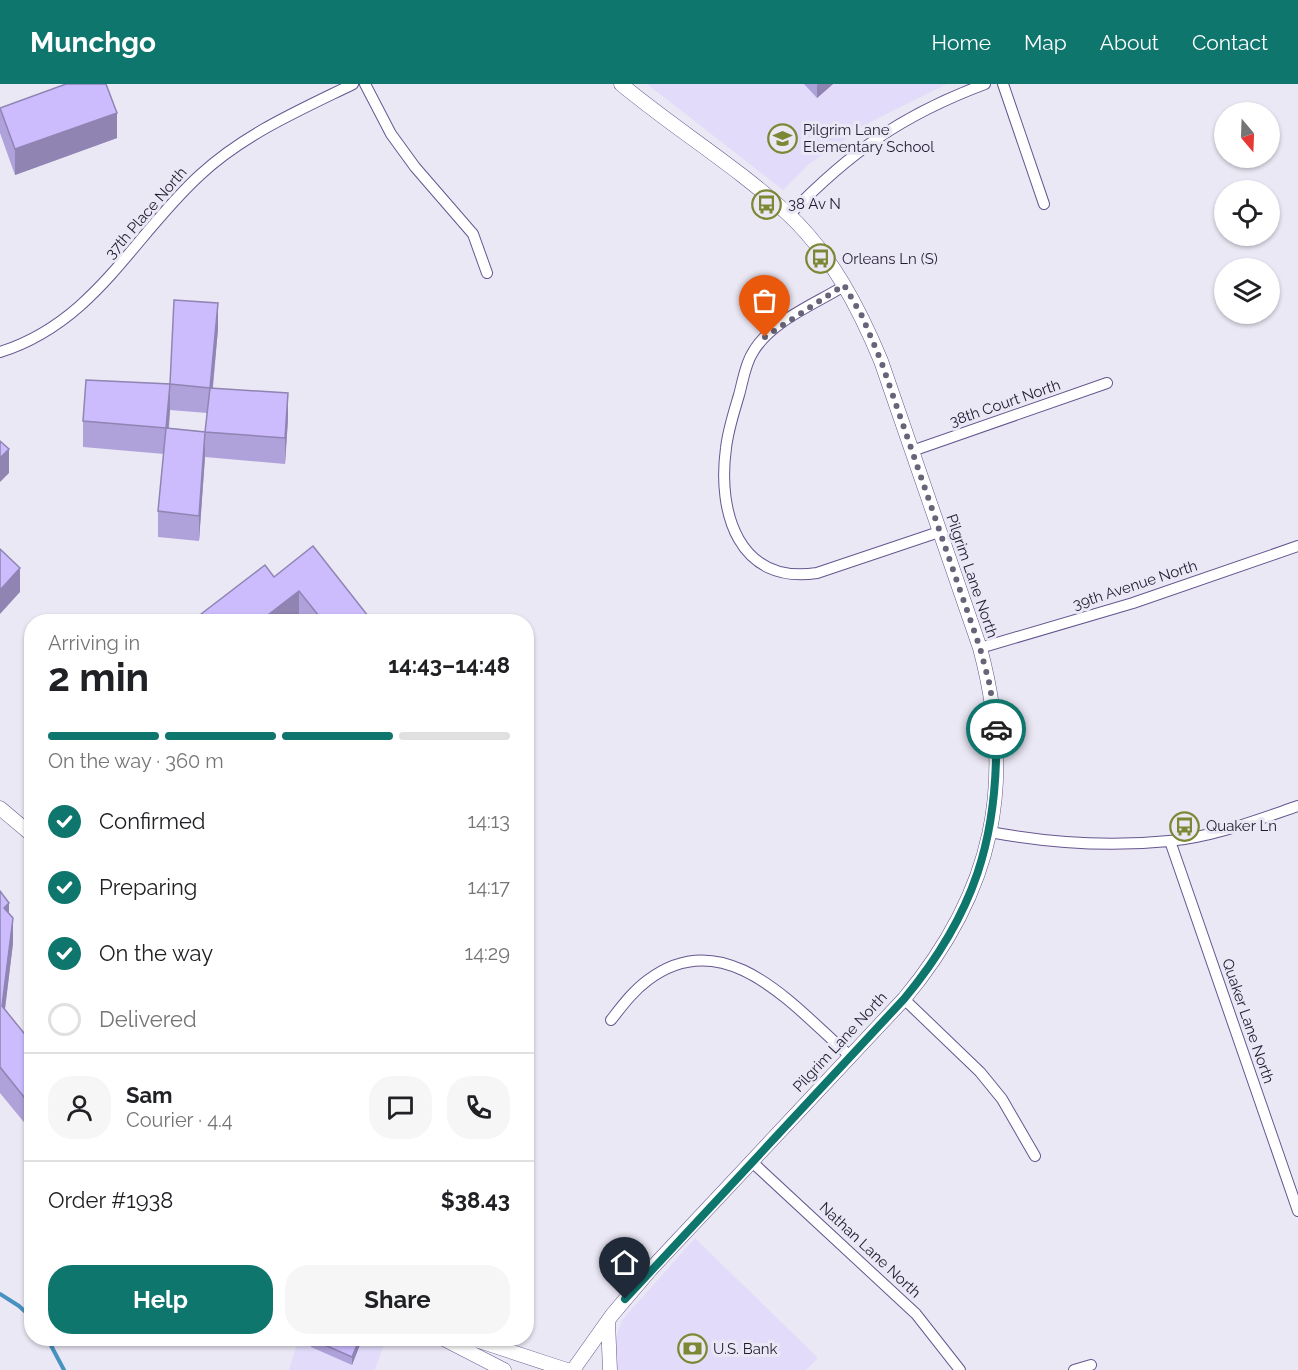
<!DOCTYPE html>
<html lang="en">
<head>
<meta charset="utf-8">
<style>
  body { margin:0; font-family:Raleway,sans-serif; background:#f6f6f6; color:#202124; height:100vh; display:flex; flex-direction:column; font-size:22px; white-space:nowrap }
  * { box-sizing:border-box; margin:0 }
  p { font-size:20px; color:#757577 }
  .icon { flex:none; width:33px; height:33px; fill:none; stroke:currentColor; stroke-width:2; stroke-linecap:round; stroke-linejoin:round }
  .map { position:relative; flex:1; overflow:hidden }
  .sheet { position:absolute; left:24px; top:530px; width:510px; height:732px; display:flex; flex-direction:column; background:#fff; border-radius:24px; box-shadow:0 2px 4px #0004 }
  .sheet>* { flex:none }
  .needle { width:39px; rotate:161deg }
  .tools { position:absolute; left:1214px; top:18px; display:grid; gap:12px }
  .tools a { display:grid; place-items:center; width:66px; height:66px; border-radius:50%; background:#fff; box-shadow:0 2px 4px #0004; font-size:30px }
  .pin { position:absolute; display:grid; place-items:center; width:51px; height:51px; color:#fff; margin:-62px -26px; border-radius:50% 50% 50% 0; rotate:-45deg; box-shadow:0 0 6px #0007 }
  .pin .icon { rotate:45deg }
  .courier { position:absolute; display:grid; place-items:center; width:60px; height:60px; margin:-30px; border:4px solid #0f766e; border-radius:50%; background:#fff; color:#222; box-shadow:0 2px 8px #0007 }
  .overview em { font-style:normal; font-weight:700 }
  .overview div { display:flex; flex-direction:column-reverse }
  .overview { display:flex; align-items:center; justify-content:space-between; height:102px; padding:0 24px }
  h1 { font-size:39px; font-weight:700; line-height:45px }
  .bar { display:grid; grid-template-columns:repeat(4,1fr); gap:9px 6px; align-content:center; height:72px; padding:0 24px }
  .bar i { height:8px; border-radius:4px; background:#e0e0e0 }
  .bar .selected { background:#0f766e }
  .bar p { grid-column:span 4 }
  .line { display:flex; align-items:center; gap:15px; padding:0 24px; border-top:2px solid #e0e0e0 }
  .line div { flex:1 }
  .round { display:grid; place-items:center; flex:none; width:63px; height:63px; border-radius:24px; background:#f6f6f6 }
  ol { padding:0 24px; list-style:none }
  li { display:flex; align-items:center; gap:18px; height:66px }
  li p { margin-inline-start:auto }
  li .icon { padding:6px; border-radius:50%; background:#0f766e; color:#fff; stroke-width:4 }
  li:last-child { color:#757577 }
  li i { width:33px; height:33px; border:3px solid #e0e0e0; border-radius:50% }
  .button { display:flex; gap:12px; margin-top:auto; padding:12px 24px }
  .button a { flex:1; height:69px; border-radius:24px; background:#0f766e; color:#fff; font-size:24px; font-weight:700; line-height:69px; text-align:center }
  .button a+a { background:#f6f6f6; color:#202124 }
  header { display:flex; align-items:center; gap:36px; box-sizing:border-box; height:84px; padding:0 30px; background:#0f766e; color:#fff }
  header strong { font-size:28px }
  nav { display:flex; gap:33px; margin-inline-start:auto; font-size:21px }
  .map>svg:first-child { display:block }
</style>
</head>
<body>
<header>
<strong>Munchgo</strong>
<nav><a>Home</a><a>Map</a><a>About</a><a>Contact</a></nav>
</header>
<div class="map">
<svg width="1298" height="1286" viewBox="0 0 1298 1286">
  <rect width="100%" height="100%" fill="#ebe8f5"/>
  <path fill="#e2dcfa" d="M 647,0 L 947,0 L 869,39 L 809,80 L 783,106 Z
    M 695,1154 L 818,1274 L 806,1286 L 615,1286 L 612,1264 L 622,1236 Z
    M 299,1254 L 386,1254 L 375,1286 L 289,1286 Z"/>
  <g fill="none" stroke-linecap="round" stroke-linejoin="round">
    <path stroke="#4892c1" stroke-width="4" d="M 0,1210 L 19,1222 L 32,1234
      M 47,1254 L 64,1286"/>
    <defs>
      <path id="minor" d="M 365,0 L 391,50 L 415,83 L 473,150 L 487,189
        M 1003,0 L 1044,120
        M 789,131 C 850,68 902,31 985,0
        M 844,202 C 815,220 771,237 753,268 C 745,280 743,297 739,311 C 734,328 728,346 726,364 C 717,429 739,501 817,489 L 939,448
        M 0,268 C 95,238 132,153 200,91 C 244,50 300,26 353,0
        M 912,367 L 1107,299
        M 980,564 L 1133,519 L 1298,462
        M 990,748 C 1049,759 1110,763 1169,757 C 1213,753 1257,736 1298,722
        M 1170,757 L 1298,1127
        M 904,915 L 980,988 L 1002,1015 L 1035,1072
        M 611,936 C 622,922 633,907 648,896 C 726,837 796,925 850,972
        M 751,1077 L 916,1230 L 960,1286
        M 1074,1286 L 1091,1281"/>
      <path id="tertiary" d="M 0,724 L 32,751
        M 608,1238 L 610,1286
        M 442,1254 L 504,1286
        M 470,1254 L 567,1286
        M 573,1286 L 612,1231 L 651,1185 L 904,915 C 994,807 1016,699 980,564 L 881,277 C 859,224 831,170 788,130 C 736,82 675,45 621,0"/>
    </defs>
    <use href="#minor" stroke="#665690" stroke-width="12"/>
    <use href="#tertiary" stroke="#665690" stroke-width="15"/>
    <use href="#minor" stroke="#fff" stroke-width="10"/>
    <use href="#tertiary" stroke="#fff" stroke-width="14"/>
  </g>
  <path fill="#afa2da" fill-rule="evenodd" d="M 804,0 L 833,0 L 817,14 Z
    M 0,24 L 117,54 L 15,91 L 0,49 Z
    M 218,245 L 213,304 L 288,335 L 285,380 L 205,373 L 199,457 L 158,453 L 158,427 L 164,370 L 83,363 L 83,337 L 170,300 ZM 170,326 L 207,329 L 205,348 L 169,345 Z
    M 274,493 L 372,537 L 303,537 Z
    M 0,807 L 9,830 L 13,859 L 5,926 L 32,959 L 32,1048 L 0,1009 Z
    M 311,1254 L 361,1254 L 361,1258 L 352,1281 L 311,1263 Z"/>
  <path fill="#8f84b2" d="M 818,0 L 833,0 L 817,14 L 817,1 Z
    M 117,29 L 117,54 L 15,91 L 15,65 Z
    M 218,219 L 218,245 L 210,330 L 210,304 Z
    M 170,300 L 170,326 L 166,370 L 166,344 Z
    M 288,309 L 288,335 L 285,380 L 285,354 Z
    M 205,348 L 205,373 L 199,457 L 199,432 Z
    M 9,365 L 9,389 L 0,398 L 0,374 Z
    M 20,484 L 20,508 L 0,530 L 0,506 Z
    M 299,507 L 299,533 L 294,537 L 260,537 Z
    M 9,819 L 9,844 L 4,824 Z
    M 13,834 L 13,859 L 2,948 L 2,922 Z
    M 360,1254 L 361,1254 L 361,1258 L 352,1281 L 352,1273 Z"/>
  <path fill="#ccbcfe" stroke="#8f84b2" stroke-width="1.5" d="M 66,0 L 106,0 L 117,29 L 15,65 L 0,24 Z
    M 174,216 L 218,219 L 210,304 L 170,300 Z
    M 86,296 L 170,300 L 166,344 L 83,337 Z
    M 210,304 L 288,309 L 285,354 L 205,348 Z
    M 166,344 L 205,348 L 199,432 L 158,427 Z
    M 0,357 L 9,365 L 0,374 Z
    M 313,462 L 372,537 L 323,537 L 299,507 L 260,537 L 192,537 L 265,481 L 274,493 Z
    M 0,465 L 20,484 L 0,506 Z
    M 0,807 L 9,819 L 4,824 L 13,834 L 2,922 L 32,959 L 32,1023 L 0,983 Z
    M 311,1254 L 360,1254 L 352,1273 L 311,1255 Z"/>
  <g fill="none" stroke-linecap="round" stroke-linejoin="round">
    <path stroke="#686378" stroke-width="6" stroke-dasharray="0 10.8" d="M 765,253 L 844,201 L 862,232 L 881,277 L 980,564 L 990,602 L 996,645"/>
    <path stroke="#0f766e" stroke-width="8" d="M 625,1215 L 904,915 C 974,831 999,754 996,645"/>
  </g>
  <defs>
    <symbol id="school-ring" viewBox="-11 -11 22 22"><circle r="9.5" fill="#ebe8f5" stroke="#7e8734" stroke-width="1.5"/><path d="M0-5L7-2L0 1L-7-2ZM-4 1L0 2.5L4 1V4Q0 6-4 4Z" fill="#7e8734"/></symbol>
    <symbol id="bus-ring" viewBox="-11 -11 22 22"><circle r="9.5" fill="#ebe8f5" stroke="#7e8734" stroke-width="1.5"/><path d="M-5-6H5V4H4V6H2V4H-2V6H-4V4H-5ZM-3.5-4V0h7V-4ZM-3.5 1.2v1.5H-2V1.2ZM2 1.2v1.5H3.5V1.2Z" fill="#7e8734"/></symbol>
    <symbol id="bank-ring" viewBox="-11 -11 22 22"><circle r="9.5" fill="#ebe8f5" stroke="#7e8734" stroke-width="1.5"/><path d="M-6-4H6V4H-6ZM0-2.3a2.3 2.3 0 1 0 0 4.6a2.3 2.3 0 1 0 0-4.6Z" fill="#7e8734"/></symbol>
  </defs>
  <g fill-rule="evenodd">
    <use href="#school-ring" x="766" y="38" width="33" height="33"/>
    <use href="#bus-ring" x="750" y="104" width="33" height="33"/>
    <use href="#bus-ring" x="804" y="158" width="33" height="33"/>
    <use href="#bus-ring" x="1168" y="726" width="33" height="33"/>
    <use href="#bank-ring" x="676" y="1248" width="33" height="33"/>
  </g>
  <g text-anchor="middle" stroke-width="6" stroke-linejoin="round" paint-order="stroke">
    <g font-size="15" fill="#221c34" stroke="#ebe8f5" text-anchor="start">
      <text x="803" y="51">Pilgrim Lane<tspan x="803" dy="17">Elementary School</tspan></text>
      <text x="788" y="125">38 Av N</text>
      <text x="842" y="180">Orleans Ln (S)</text>
      <text x="1206" y="747">Quaker Ln</text>
      <text x="713" y="1270">U.S. Bank</text>
    </g>
    <g font-size="15" fill="#221c34" stroke="#ebe8f5">
      <text transform="translate(146 129) rotate(-49)" y="5">37th Place North</text>
      <text transform="translate(1005 319) rotate(-19)" y="5">38th Court North</text>
      <text transform="translate(972 492) rotate(71)" y="5">Pilgrim Lane North</text>
      <text transform="translate(1135 501) rotate(-18)" y="5">39th Avenue North</text>
      <text transform="translate(1248 937) rotate(71)" y="5">Quaker Lane North</text>
      <text transform="translate(840 958) rotate(-47)" y="5">Pilgrim Lane North</text>
      <text transform="translate(870 1166) rotate(43)" y="5">Nathan Lane North</text>
    </g>
  </g>
</svg>
<div class="tools">
<a><svg class="needle" viewBox="-14 -14 28 28"><path d="M0-13l5 13h-10z" fill="#e53935"/><path d="M0 13l5-13h-10z" fill="#757577"/></svg></a>
<a><svg class="icon" aria-label="locate" viewBox="0 0 24 24"><circle cx="12" cy="12" r="6"/><path d="M12 2v4M12 18v4M2 12h4M18 12h4"/></svg></a>
<a><svg class="icon" aria-label="layers" viewBox="0 0 24 24"><path d="M12 4l9 5-9 5-9-5zM3 14l9 5 9-5"/></svg></a>
</div>
<div class="pin" style="left:765px;top:253px;background:#ea580c"><svg class="icon" aria-label="bag" viewBox="0 0 24 24"><path d="M5 8h14l-1 12H6zM9 8a3 3 0 0 1 6 0"/></svg></div>
<div class="pin" style="left:625px;top:1215px;background:#1f2937"><svg class="icon" aria-label="home" viewBox="0 0 24 24"><path d="M3 11l9-7 9 7M6 9v11h12V9"/></svg></div>
<div class="courier" style="left:996px;top:645px"><svg class="icon" aria-label="car" viewBox="0 0 24 24"><path d="M5 17H2v-5l4-1 3-4h7l3 4 3 1v5h-3M9 17h6M6 11h13"/><circle cx="7" cy="17" r="2"/><circle cx="17" cy="17" r="2"/></svg></div>
<section class="sheet">
<div class="overview"><div><h1>2 min</h1><p>Arriving in</p></div><em>14:43–14:48</em></div>
<div class="bar"><i class="selected"></i><i class="selected"></i><i class="selected"></i><i></i><p>On the way · 360 m</p></div>
<ol>
<li><svg class="icon" aria-label="check" viewBox="0 0 24 24"><path d="M5 12l5 5 9-10"/></svg>Confirmed<p>14:13</p></li>
<li><svg class="icon" aria-label="check" viewBox="0 0 24 24"><path d="M5 12l5 5 9-10"/></svg>Preparing<p>14:17</p></li>
<li><svg class="icon" aria-label="check" viewBox="0 0 24 24"><path d="M5 12l5 5 9-10"/></svg>On the way<p>14:29</p></li>
<li><i></i>Delivered</li>
</ol>
<div class="line" style="height:108px"><a class="round"><svg class="icon" aria-label="person" viewBox="0 0 24 24"><circle cx="12" cy="8" r="4"/><path d="M4 21q1-7 8-7t8 7"/></svg></a><div><b>Sam</b><p>Courier · 4.4</p></div><a class="round"><svg class="icon" aria-label="chat" viewBox="0 0 24 24"><path d="M4 5h16v11H9l-5 4z"/></svg></a><a class="round"><svg class="icon" aria-label="phone" viewBox="0 0 24 24"><path d="M5 4h4l2 5-3 2q2 4 5 5l2-3 5 2v4C11 20 4 13 5 4z"/></svg></a></div>
<div class="line" style="height:78px"><div>Order #1938</div><b>$38.43</b></div>
<div class="button"><a>Help</a><a>Share</a></div>
</section>
</div>
</body>
</html>
